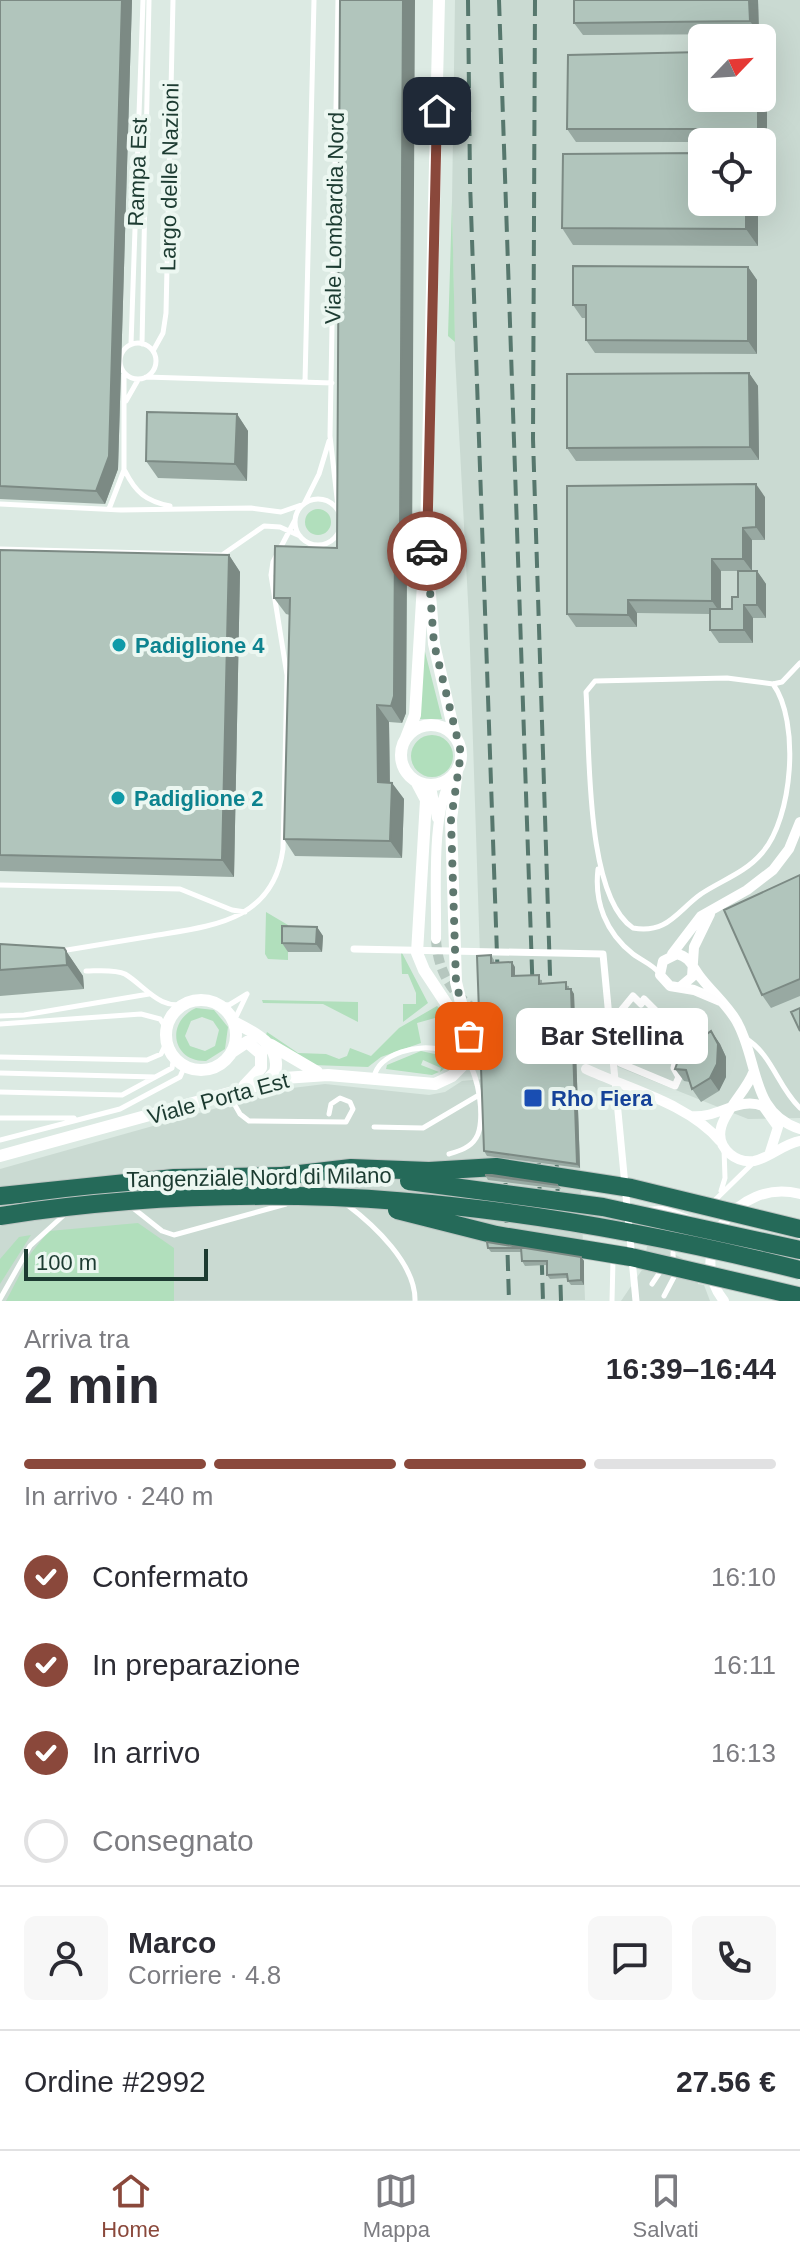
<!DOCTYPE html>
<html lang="it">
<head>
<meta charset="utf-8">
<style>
  body { margin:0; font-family:Arial,sans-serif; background:#f7f7f7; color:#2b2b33; height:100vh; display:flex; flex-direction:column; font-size:30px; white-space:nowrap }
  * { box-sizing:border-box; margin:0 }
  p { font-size:26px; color:#7c7c81 }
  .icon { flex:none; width:44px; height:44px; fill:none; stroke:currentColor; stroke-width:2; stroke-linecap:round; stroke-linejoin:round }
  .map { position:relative; height:1301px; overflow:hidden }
  .side { display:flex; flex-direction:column; background:#fff; flex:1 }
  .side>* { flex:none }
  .needle { width:52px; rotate:65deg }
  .tools { position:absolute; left:688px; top:24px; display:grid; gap:16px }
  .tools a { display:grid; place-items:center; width:88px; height:88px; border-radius:12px; background:#fff; box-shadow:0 8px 32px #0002; font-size:40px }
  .scale { position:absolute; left:24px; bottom:20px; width:184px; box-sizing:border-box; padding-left:8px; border:4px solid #1c3b31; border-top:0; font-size:22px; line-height:28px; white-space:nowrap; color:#1c3b31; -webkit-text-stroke:6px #ecf7f1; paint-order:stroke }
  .pin { position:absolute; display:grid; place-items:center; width:68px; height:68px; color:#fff; margin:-34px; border-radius:16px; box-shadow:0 4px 12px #0006 }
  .courier { position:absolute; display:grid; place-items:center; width:80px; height:80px; margin:-40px; border:6px solid #8a483b; border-radius:50%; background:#fff; color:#222; box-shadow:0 2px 10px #0007 }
  .bubble { position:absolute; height:56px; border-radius:12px; background:#fff; box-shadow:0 8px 32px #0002; font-size:26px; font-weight:700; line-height:56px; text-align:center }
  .summary em { font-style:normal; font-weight:700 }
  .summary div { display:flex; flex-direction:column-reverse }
  .summary { display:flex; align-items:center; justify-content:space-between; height:136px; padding:0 24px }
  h1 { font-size:52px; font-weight:700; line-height:60px }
  .bar { display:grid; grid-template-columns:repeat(4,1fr); gap:12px 8px; align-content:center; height:96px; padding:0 24px }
  .bar i { height:10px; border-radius:6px; background:#e1e1e2 }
  .bar .on { background:#8a483b }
  .bar p { grid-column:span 4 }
  .line { display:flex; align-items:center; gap:20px; padding:0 24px; border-top:2px solid #e1e1e2 }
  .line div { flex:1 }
  .round { display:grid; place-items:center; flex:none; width:84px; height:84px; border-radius:12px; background:#f7f7f7 }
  ol { padding:0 24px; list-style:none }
  li { display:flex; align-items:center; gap:24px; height:88px }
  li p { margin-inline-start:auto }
  li .icon { padding:8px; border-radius:50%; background:#8a483b; color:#fff; stroke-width:4 }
  li:last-child { color:#7c7c81 }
  li i { width:44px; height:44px; border:4px solid #e1e1e2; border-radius:50% }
  .dock { display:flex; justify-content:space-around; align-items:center; height:112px; border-top:2px solid #e1e1e2; background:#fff; font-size:22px; color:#7c7c81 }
  .dock a { display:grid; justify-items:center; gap:4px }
  .dock .on { color:#8a483b }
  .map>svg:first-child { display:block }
</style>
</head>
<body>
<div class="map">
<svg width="800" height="1301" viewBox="0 0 800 1301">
  <rect width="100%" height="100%" fill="#dceae3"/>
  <path fill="#cadad2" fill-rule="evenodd" d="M 455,0 L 800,0 L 800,1118 L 748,1119 L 576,1050 L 585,1300 L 0,1301 L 0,1169 L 284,1089 L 325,1084 L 429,1095 L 445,1092 L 462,1081 L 484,1079 L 469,620 L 455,356 L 452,202 ZM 702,38 L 762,38 L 762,98 L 702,98 ZM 702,142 L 762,142 L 762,202 L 702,202 Z
    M 648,1239 L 697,1267 L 698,1284 L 704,1285 L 710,1301 L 621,1301 L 644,1267 Z"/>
  <path fill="#b1dfbc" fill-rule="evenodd" d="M 452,202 L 455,342 L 448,336 Z
    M305 522a13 13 0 1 1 26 0a13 13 0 1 1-26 0Z
    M 422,640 L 442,719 L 419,719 Z
    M411 756a21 21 0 1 1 42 0a21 21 0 1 1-42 0Z
    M 266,912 L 288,925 L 288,960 L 268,959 L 265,954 Z
    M 401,951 L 428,1003 L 403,1022 L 403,1004 L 416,1004 L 416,993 L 408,974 L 402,974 Z
    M 262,1000 L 358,1002 L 358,1022 L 323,1004 L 263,1003 Z
    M 437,1006 C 460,1026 467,1052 440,1072 L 441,1068 L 423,1060 L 421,1065 L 439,1072 L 432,1075 L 386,1069 L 387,1065 L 421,1051 L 444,1056 L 449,1043 L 456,1047 L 453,1026 L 435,1018 L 417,1023 L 421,1043 L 381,1057 L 368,1067 L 313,1065 L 266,1035 L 267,1032 L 298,1053 L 326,1054 L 339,1059 L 347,1056 L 350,1048 L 371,1056 L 399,1028 Z
    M 196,1008 L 214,1010 L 228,1027 L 225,1049 L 206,1061 C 172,1062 165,1022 196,1008 ZM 202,1017 L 213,1021 L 219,1030 L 215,1046 L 205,1051 L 190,1046 L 185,1036 L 191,1021 Z
    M 138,1223 L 174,1248 L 174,1301 L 6,1301 L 31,1253 L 49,1231 Z
    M 31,1235 L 0,1284 L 0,1259 L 19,1237 Z"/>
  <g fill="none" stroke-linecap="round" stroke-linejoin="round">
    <path stroke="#b6c7bf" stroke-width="10" stroke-dasharray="10 5" stroke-linecap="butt" d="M 436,939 C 438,977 457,1001 490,1019"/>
    <defs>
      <path id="motorway" d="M 0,1196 L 174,1178 L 282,1176"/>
    </defs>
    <use href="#motorway" stroke="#bbc4c1" stroke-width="20"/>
    <path stroke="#fff" stroke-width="5" d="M120 361a18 18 0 1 1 36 0a18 18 0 1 1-36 0Z
      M 131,344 L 143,0
      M 142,344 L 149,0
      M 153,351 L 163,333 L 166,313 L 173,0
      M 146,377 L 332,383
      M 305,382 L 314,0
      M 126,401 L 138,380
      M 125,471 C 136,493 146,501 170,506
      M295 522a23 23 0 1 1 46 0a23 23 0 1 1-46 0Z
      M 0,504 L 121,510 L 251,508 L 281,512 L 304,504 L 319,474 L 329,441
      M 338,507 L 330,436 L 338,0
      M 109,509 L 124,470 L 124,374
      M 0,549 L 222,555 L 264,526 L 280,527 L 300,536
      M 277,563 L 271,575 L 273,562 L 295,520
      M 773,684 C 800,721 793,818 762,853 C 745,873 722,880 701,894 C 677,911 668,934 633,928 C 585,896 590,749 586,692 L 595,681 L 727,678 L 773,684 L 782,682 L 800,663
      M 598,869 C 594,902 606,933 633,954 C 642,961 652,964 659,973
      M 0,885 L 180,889 L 232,910 L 245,912
      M 61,951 C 91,946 122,941 152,936 C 211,926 273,922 283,849 L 287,675 L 271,575
      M 86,971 C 97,971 115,969 125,974 C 145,986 161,1012 187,1003
      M 218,1004 L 229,1005 L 247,994
      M 0,1016 L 24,1015 L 149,994
      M 234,1021 L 247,994
      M 0,1024 L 141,1014 L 160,1019 L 167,1029
      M 745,1038 C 773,1055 777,1086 800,1108
      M 0,1057 L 147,1060 L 161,1054 L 167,1041
      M 0,1073 L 155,1077
      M 374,1077 C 379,1053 420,1043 441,1050
      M 0,1092 L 122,1095 L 172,1068 L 174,1056
      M 228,1093 L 240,1114 L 249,1121 L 346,1122 L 353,1109 L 350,1102 L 340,1098 L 331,1104 L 329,1114
      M 0,1118 L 74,1118
      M 374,1127 L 423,1128 L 479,1095
      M 0,1140 L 120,1109 L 180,1077 L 183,1070 L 180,1062
      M 449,1154 C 459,1151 470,1148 476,1138 C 486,1123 479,1073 466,1060
      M 721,1191 L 725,1178 L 724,1149
      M 712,1203 L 753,1163
      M 346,1204 C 374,1225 416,1264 415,1301
      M 133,1208 L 162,1231 L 174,1235 L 286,1204
      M 642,1210 L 664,1208 L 693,1219
      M 652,1284 L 662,1269
      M 664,1296 L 674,1277 L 673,1253
      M 0,1299 L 30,1246 L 64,1215
      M 612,1301 L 613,1260"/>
    <path stroke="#fff" stroke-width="7" d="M 633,996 L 641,1004 L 644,999 L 690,1045 L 688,1051 L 676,1058 L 674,1068 L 679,1077 L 675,1086 L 620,1063 L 615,1018 Z"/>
    <path stroke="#fff" stroke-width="10" d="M 425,784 L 432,792 L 437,818
      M 436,939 C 437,895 430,814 452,777
      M 672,954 L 701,916 L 747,890 L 773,870 L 789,849 L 800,822
      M 680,987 L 692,977 L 694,947 L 710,914
      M 720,1001 L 694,990 L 670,986 L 660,975 L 663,961 L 677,954 C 691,957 693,969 702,979 C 713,993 729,1007 737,1022 C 759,1061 750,1113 800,1129
      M 586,1069 C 629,1089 689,1104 720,1141
      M 753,1073 C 744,1098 701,1129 730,1154 C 737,1160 745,1162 754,1161 C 770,1158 783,1144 800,1141
      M 691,1116 C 718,1119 738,1096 763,1106 L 778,1127 L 770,1152
      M 724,1301 C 685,1253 736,1177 800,1194"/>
    <path stroke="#fff" stroke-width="12" d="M 429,582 L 434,644 L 455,736
      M401 755a30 30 0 1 1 60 0a30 30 0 1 1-60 0Z
      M 406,738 L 415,715 L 426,535 L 439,0
      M 416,781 L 426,800 L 417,953 L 424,970 L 463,1029
      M166 1035a35 35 0 1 1 70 0a35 35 0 1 1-70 0Z
      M 234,1022 C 254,1032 282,1046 275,1072 L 265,1082
      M 271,1045 L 317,1072
      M 232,1052 L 247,1042 L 261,1054 L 261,1068 L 244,1086
      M 0,1156 L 284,1078 L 328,1075 L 435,1084 L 452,1076 L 463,1065 L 469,1036 L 456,982 L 451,820 L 457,770"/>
    <use href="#motorway" stroke="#256a59" stroke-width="18"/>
    <path stroke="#56776d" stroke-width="4" stroke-dasharray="16 8" stroke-linecap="butt" d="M 468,0 L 470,182 L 498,983
      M 499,0 L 533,999
      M 535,0 L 533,439 L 551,1005
      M 504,1135 L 509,1301
      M 538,1139 L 543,1301
      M 556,1141 L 561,1301"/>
    <defs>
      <path id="motorway-bridge" d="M 282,1176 L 351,1168 L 429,1171 L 496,1167 L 631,1188 L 800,1229
        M 409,1181 L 603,1207 L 800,1250
        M 397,1210 L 496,1235 L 631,1257 L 798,1296
        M 0,1216 C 280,1173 527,1202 800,1270"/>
    </defs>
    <use href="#motorway-bridge" stroke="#bbc4c1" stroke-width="20" stroke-linecap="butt"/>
    <path stroke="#fff" stroke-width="7" d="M 354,949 L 603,954 L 636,1301"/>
    <use href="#motorway-bridge" stroke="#256a59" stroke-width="18"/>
  </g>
  <path fill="#98a9a2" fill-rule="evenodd" d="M 0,0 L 132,0 L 118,469 L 105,504 L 0,499 Z
    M 340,0 L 412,558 L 407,558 L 406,713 L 402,723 L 389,722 L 390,782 L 392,783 L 404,799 L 402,858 L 295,856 L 284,839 L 290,615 L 286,614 L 274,598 L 337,548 Z
    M 574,0 L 758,0 L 759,34 L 583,35 L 574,23 Z
    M 767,64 L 767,142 L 576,142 L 567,129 Z
    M 702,202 L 758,202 L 758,246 L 573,245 L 562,228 Z
    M 748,267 L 757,280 L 757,354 L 595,353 L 586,340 L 586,318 L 582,318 L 573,305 Z
    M 749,373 L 758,386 L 759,460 L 576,461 L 567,448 Z
    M 237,414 L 248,431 L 247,481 L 158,478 L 146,461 Z
    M 765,497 L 765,540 L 752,540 L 752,571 L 757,571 L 766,584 L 766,618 L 753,618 L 753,643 L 719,643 L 710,630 L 710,614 L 637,613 L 637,627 L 576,627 L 567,614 ZM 721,571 L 738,571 L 738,597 L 732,609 L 721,609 Z
    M 0,550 L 229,555 L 240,572 L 234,877 L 0,871 Z
    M 800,875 L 800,996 L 771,1008 L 762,995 Z
    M 317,927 L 323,936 L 322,952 L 288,952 L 282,943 Z
    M 0,944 L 64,948 L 83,976 L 84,989 L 0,996 Z
    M 491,955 L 494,960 L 494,963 L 515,967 L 515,976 L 542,980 L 542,983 L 569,986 L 569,989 L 571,989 L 574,994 L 580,1168 L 487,1156 L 484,1151 Z
    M 711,1031 L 720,1044 L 726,1057 L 726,1077 L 719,1091 L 701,1102 L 692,1089 L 690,1082 L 684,1081 L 675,1069 L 696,1042 Z
    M 485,1175 L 558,1185 L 561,1189 L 488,1180 Z
    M 487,1242 L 581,1257 L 584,1261 L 584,1285 L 571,1285 L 568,1281 L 567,1278 L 550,1279 L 547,1275 L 547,1265 L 525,1266 L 522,1261 L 521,1252 L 491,1252 L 488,1248 Z"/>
  <path fill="#7c8a84" d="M 122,0 L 132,0 L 118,469 L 105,504 L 96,491 Z
    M 403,0 L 415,0 L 412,558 L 400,541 Z
    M 749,0 L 758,0 L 759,34 L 750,21 Z
    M 762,58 L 767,64 L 767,142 L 758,129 L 758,98 L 762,98 Z
    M 746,202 L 758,202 L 758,246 L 746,229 Z
    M 748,267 L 757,280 L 757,354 L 748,341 Z
    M 749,373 L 758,386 L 759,460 L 750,447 Z
    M 237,414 L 248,431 L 247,481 L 235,464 Z
    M 756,484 L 765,497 L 765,540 L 756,527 Z
    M 743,528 L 752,540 L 752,571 L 743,559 Z
    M 395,541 L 407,558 L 406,713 L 402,723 L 391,706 Z
    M 229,555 L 240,572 L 234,877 L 222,860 Z
    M 712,559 L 721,571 L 721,614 L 712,601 Z
    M 757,571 L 766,584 L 766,618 L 757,605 Z
    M 628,600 L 637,613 L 637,627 L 628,615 Z
    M 744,605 L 753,618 L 753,643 L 744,630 Z
    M 377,705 L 389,722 L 390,799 L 378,782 Z
    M 392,783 L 404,799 L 402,858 L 390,841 Z
    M 317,927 L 323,936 L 322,952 L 316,944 Z
    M 66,951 L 83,976 L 84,989 L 67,965 Z
    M 512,962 L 515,967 L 515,981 L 512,976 Z
    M 571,989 L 574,994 L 580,1168 L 577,1164 Z
    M 711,1031 L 720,1044 L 726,1057 L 726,1077 L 719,1091 L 710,1078 Z
    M 581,1257 L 584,1261 L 584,1285 L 581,1280 Z"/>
  <path fill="#b1c5bc" stroke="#7c8a84" stroke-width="2" d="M 0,0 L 122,0 L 109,456 L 96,491 L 0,486 Z
    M 340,0 L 403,0 L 400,541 L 395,541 L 394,696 L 391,706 L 377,705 L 378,782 L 392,783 L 390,841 L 284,839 L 290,598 L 274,598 L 275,546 L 337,548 Z
    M 574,0 L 749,0 L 750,21 L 574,23 Z
    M 702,52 L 702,98 L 758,98 L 758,129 L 567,129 L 568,55 Z
    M 702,153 L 702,202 L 746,202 L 746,229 L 562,228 L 563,154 Z
    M 573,266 L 748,267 L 748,341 L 586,340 L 586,305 L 573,305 Z
    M 749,373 L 750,447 L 567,448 L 567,374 Z
    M 147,412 L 237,414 L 235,464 L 146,461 Z
    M 756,484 L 756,527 L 743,528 L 743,559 L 712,559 L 712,601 L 628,600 L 628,615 L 567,614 L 567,486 Z
    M 0,550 L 229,555 L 222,860 L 0,855 Z
    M 738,571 L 757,571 L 757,605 L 744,605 L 744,630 L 710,630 L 710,609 L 732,609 L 732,597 L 738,597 Z
    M 800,875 L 800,979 L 762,995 L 724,910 Z
    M 282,926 L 317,927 L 316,944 L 282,943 Z
    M 0,944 L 64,948 L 66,951 L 67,965 L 0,970 Z
    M 491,955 L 491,963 L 512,962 L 512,976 L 539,975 L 539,984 L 566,982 L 566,989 L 571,989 L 577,1164 L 484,1151 L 477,956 Z
    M 800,1008 L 800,1031 L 791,1012 Z
    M 711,1031 L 718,1044 L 717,1064 L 710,1078 L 692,1089 L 686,1070 L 675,1069 L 686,1038 L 696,1042 Z
    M 485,1175 L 492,1175 L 558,1185 Z
    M 487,1242 L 581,1257 L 581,1280 L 568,1281 L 567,1274 L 547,1275 L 547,1261 L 522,1261 L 521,1248 L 488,1248 Z"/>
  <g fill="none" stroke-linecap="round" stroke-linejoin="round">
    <path stroke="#5f786f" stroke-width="8" stroke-dasharray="0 14.4" d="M 427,551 L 434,644 L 461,753 L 451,820 L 456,982 L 469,1036"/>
    <path stroke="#8a483b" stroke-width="10" d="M 427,551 L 437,111"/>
  </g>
  <g fill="#0f9aa8" stroke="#ecf7f1" stroke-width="3">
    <circle cx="119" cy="645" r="8"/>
    <circle cx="118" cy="798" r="8"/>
  </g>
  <rect fill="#1a4fb4" stroke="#ecf7f1" stroke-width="3" x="523" y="1088" width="20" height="20" rx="4"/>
  <g text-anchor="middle" stroke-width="8" stroke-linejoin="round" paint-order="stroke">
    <g font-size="22" fill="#1c3b31" stroke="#ecf7f1">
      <text transform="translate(137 172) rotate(-88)" y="8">Rampa Est</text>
      <text transform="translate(169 177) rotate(-89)" y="8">Largo delle Nazioni</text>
      <text transform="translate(334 218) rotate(-89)" y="8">Viale Lombardia Nord</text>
      <text transform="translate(218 1098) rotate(-15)" y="8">Viale Porta Est</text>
      <text transform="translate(259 1177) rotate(-1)" y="8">Tangenziale Nord di Milano</text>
    </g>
    <g font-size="22" font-weight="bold" fill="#0d838f" stroke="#ecf7f1" text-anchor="start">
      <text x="135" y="653">Padiglione 4</text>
      <text x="134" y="806">Padiglione 2</text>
    </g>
    <g font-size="22" font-weight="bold" fill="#164399" stroke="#ecf7f1" text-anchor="start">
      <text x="551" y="1106">Rho Fiera</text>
    </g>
  </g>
</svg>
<div class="tools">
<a><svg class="needle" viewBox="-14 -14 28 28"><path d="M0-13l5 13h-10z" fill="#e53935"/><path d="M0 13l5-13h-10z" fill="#7c7c81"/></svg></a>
<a><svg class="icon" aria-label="locate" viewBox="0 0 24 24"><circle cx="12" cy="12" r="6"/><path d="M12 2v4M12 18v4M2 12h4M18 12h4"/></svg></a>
</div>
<div class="scale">100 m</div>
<div class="pin" style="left:469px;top:1036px;background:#ea580c"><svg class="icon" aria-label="bag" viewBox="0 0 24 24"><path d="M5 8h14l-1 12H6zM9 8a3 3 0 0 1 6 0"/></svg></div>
<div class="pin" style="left:437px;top:111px;background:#1f2937"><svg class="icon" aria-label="home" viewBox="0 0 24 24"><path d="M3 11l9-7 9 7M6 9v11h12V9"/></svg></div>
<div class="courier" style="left:427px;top:551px"><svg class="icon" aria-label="car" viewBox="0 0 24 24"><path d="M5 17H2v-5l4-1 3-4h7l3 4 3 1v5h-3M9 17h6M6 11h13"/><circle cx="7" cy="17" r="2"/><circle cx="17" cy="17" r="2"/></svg></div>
<div class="bubble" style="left:516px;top:1008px;width:192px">Bar Stellina</div>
</div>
<section class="side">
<div class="summary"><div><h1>2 min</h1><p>Arriva tra</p></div><em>16:39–16:44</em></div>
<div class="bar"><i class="on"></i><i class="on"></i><i class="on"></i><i></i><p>In arrivo · 240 m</p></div>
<ol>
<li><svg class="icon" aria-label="check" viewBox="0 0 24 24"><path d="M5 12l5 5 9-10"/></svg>Confermato<p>16:10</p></li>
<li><svg class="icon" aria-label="check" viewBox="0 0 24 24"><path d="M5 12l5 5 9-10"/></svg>In preparazione<p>16:11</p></li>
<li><svg class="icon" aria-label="check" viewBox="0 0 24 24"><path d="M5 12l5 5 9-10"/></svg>In arrivo<p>16:13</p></li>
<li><i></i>Consegnato</li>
</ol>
<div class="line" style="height:144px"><a class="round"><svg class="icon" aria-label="person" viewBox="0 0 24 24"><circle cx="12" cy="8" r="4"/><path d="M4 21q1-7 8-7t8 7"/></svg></a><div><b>Marco</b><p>Corriere · 4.8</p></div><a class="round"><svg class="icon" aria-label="chat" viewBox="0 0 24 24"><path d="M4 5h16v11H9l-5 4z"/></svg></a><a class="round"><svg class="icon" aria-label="phone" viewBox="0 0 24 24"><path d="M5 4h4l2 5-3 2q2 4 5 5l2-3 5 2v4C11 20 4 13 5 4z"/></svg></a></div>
<div class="line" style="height:104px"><div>Ordine #2992</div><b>27.56 €</b></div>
</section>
<nav class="dock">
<a class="on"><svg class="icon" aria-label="home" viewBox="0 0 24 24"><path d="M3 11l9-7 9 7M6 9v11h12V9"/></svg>Home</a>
<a><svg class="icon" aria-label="map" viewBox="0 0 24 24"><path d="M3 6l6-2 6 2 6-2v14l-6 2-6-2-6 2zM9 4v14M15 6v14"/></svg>Mappa</a>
<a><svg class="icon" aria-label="saved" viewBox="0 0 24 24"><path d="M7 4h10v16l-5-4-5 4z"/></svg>Salvati</a>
</nav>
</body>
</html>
